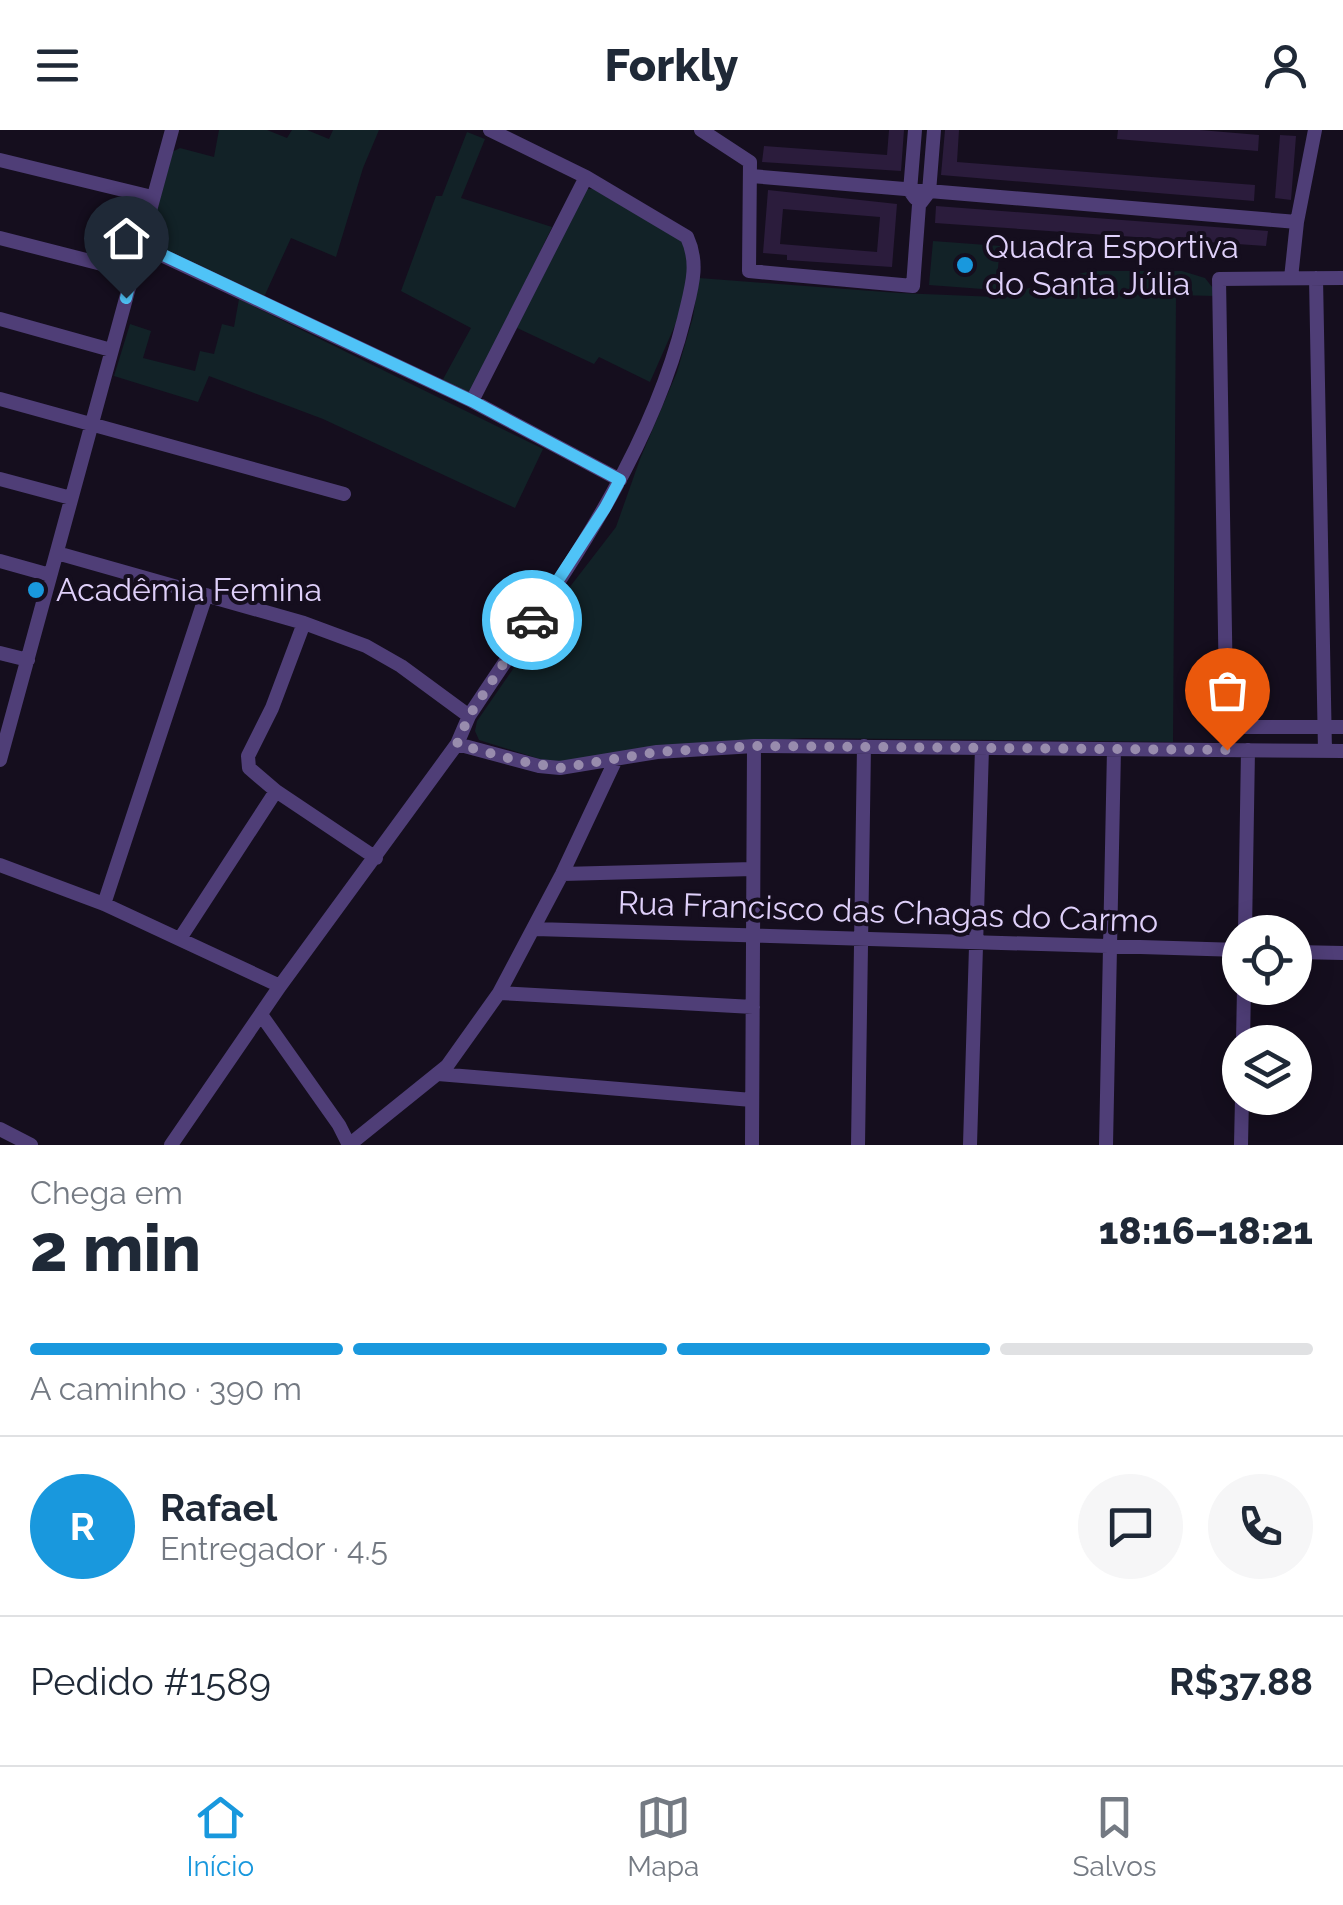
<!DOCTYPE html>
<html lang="pt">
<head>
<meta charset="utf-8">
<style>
  body { margin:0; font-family:Raleway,sans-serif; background:#f6f6f7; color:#1f2937; height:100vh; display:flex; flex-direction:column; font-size:38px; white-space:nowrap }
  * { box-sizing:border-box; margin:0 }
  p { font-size:32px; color:#747a83 }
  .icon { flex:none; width:55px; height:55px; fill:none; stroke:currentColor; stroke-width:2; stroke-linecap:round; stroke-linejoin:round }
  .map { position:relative; height:1015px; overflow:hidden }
  .details { display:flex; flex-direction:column; background:#fff; flex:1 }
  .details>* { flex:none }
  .buttons { position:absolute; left:1222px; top:785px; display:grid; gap:20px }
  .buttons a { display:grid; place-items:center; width:90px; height:90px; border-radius:50%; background:#fff; box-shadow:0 5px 25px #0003; font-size:50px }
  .pin { position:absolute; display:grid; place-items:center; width:85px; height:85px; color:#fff; margin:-102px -42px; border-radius:50% 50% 50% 0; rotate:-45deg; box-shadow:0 0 10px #0007 }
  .pin .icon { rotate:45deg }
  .courier { position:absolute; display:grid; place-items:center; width:100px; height:100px; margin:-50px; border:8px solid #4fc3f7; border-radius:50%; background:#fff; color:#222; box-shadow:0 2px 12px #0007 }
  .headline em { font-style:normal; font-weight:800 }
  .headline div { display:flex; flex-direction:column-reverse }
  .headline { display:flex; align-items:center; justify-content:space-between; height:170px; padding:0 30px }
  h1 { font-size:65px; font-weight:800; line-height:75px }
  .bar { display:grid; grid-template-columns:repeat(4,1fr); gap:15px 10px; align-content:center; height:120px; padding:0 30px }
  .bar i { height:12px; border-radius:8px; background:#e0e1e3 }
  .bar .current { background:#1998dd }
  .bar p { grid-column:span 4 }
  .line { display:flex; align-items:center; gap:25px; padding:0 30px; border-top:2px solid #e0e1e3 }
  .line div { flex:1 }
  .round { display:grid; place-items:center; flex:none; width:105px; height:105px; border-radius:52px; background:#f6f6f7 }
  header { display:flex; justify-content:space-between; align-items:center; height:130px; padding:0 30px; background:#fff; font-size:45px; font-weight:800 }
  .dock { display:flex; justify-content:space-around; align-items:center; height:140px; border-top:2px solid #e0e1e3; background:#fff; font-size:28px; color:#747a83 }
  .dock a { display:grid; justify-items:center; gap:5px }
  .dock .current { color:#1998dd }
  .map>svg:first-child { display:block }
</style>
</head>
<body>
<header><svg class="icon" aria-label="menu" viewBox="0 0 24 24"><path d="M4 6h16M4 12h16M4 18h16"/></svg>Forkly<svg class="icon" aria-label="person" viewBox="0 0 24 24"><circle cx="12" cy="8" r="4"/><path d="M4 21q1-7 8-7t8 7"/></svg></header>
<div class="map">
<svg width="1343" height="1015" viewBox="0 0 1343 1015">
  <rect width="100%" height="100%" fill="#150e1e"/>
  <path fill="#122227" d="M 219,0 L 267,0 L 287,8 L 292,0 L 307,0 L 329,9 L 333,0 L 379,0 L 363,38 L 336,127 L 291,108 L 264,167 L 147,114 L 170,23 L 180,18 L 214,27 Z
    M 467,2 L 485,9 L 461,68 L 552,97 L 471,265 L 441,253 L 471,198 L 401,161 L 436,66 L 442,66 Z
    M 587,59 L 593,59 L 685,112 L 689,148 L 676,193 L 650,252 L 599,227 L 594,234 L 515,197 Z
    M 933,111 L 1000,116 L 996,160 L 929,155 Z
    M 1090,141 L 1182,141 L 1205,148 L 1216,162 L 1215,166 L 1176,165 L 1173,612 L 804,608 L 632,619 L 592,629 L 549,632 L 479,610 L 475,601 L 477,591 L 569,458 L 616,397 L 640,329 L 677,242 L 693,187 L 699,148 L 899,163 L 997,167 Z
    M 239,169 L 543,319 L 515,378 L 323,289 L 209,246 L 198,272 L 114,246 L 130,194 L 151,201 L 143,228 L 195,241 L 200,221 L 214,224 L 222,194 L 234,197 Z"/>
  <path fill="#2b1c3c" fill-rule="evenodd" d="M 889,0 L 904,0 L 901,41 L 762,32 L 764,16 L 887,25 Z
    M 945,0 L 959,0 L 957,32 L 1255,55 L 1254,71 L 941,45 Z
    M 1118,0 L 1200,0 L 1259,5 L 1258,21 L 1117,9 Z
    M 1280,5 L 1296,6 L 1291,70 L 1275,68 Z
    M 768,60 L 897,74 L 892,137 L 787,130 L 787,125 L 763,123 ZM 783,79 L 880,87 L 877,122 L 780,114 Z
    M 936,76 L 1268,101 L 1266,116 L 935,93 Z"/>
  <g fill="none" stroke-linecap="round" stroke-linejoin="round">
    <path stroke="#4f3e77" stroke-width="14" d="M 701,0 L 750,32 L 749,141 L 913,156 L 919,75 L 929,62 L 934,0
      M 0,30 L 152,67
      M 751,46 L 1297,92
      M 915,68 L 910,61 L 915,0
      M 0,108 L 133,142
      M 140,115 L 472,271 L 620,350
      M 1291,148 L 1297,92 L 1315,0
      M 1316,148 L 1325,621
      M 0,189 L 111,220
      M 0,269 L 344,364
      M 472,271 L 586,47
      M 0,349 L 71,368
      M 57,423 L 304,493 L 366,516 L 401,536 L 469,586
      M 0,431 L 50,445
      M 304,493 L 272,578 L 248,626 L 249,638 L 276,661 L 376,728
      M 0,523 L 28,530
      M 1227,597 L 1343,597
      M 457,614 L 539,636 L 560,638 L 657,622 L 754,616 L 1343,621
      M 1227,620 L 1219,149 L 1343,148
      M 0,630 L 172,0
      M 0,735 L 104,774 L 280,856
      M 562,744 L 753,739
      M 104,774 L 206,465
      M 535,799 L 1240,820
      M 1245,802 L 1248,620
      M 181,807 L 276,661
      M 1295,822 L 1343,823
      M 499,863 L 753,877
      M 262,886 L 339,995 L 349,1015
      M 1243,912 L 1244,858
      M 438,944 L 752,970
      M 0,999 L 31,1015
      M 171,1015 L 280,856 L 457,614 L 469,586 C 551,461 647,337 684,189 C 691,159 700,135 687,107 L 586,47 L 490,0
      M 349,1015 L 447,936 L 499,863 L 562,744 L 616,629
      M 752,1015 L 754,616
      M 858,1015 L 864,616
      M 970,1015 L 982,618
      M 1106,1015 L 1114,619
      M 1241,1015 L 1242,968"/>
  </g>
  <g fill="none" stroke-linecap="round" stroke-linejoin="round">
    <path stroke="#988cad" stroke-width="10" stroke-dasharray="0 18" d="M 532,490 L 469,586 L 457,614 L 519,631 L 560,638 L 657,622 L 754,616 L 1227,620"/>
    <path stroke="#4fc3f7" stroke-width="12" d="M 126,168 L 140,114 L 472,271 L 620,350 L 605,378 L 532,490"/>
  </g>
  <g fill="#1998dd" stroke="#150e1e" stroke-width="4">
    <circle cx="965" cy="135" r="10"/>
    <circle cx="36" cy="460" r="10"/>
  </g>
  <g text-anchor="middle" stroke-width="8" stroke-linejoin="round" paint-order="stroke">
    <g font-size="32" fill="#dfd0fa" stroke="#150e1e" text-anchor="start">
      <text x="985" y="128">Quadra Esportiva<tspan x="985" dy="37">do Santa Júlia</tspan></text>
      <text x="56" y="471">Acadêmia Femina</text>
    </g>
    <g font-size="32" fill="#dfd0fa" stroke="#150e1e">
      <text transform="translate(888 782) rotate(2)" y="11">Rua Francisco das Chagas do Carmo</text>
    </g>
  </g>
</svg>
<div class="buttons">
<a><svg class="icon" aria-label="locate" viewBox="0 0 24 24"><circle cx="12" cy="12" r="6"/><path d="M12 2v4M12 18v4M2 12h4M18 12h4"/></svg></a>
<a><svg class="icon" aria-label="layers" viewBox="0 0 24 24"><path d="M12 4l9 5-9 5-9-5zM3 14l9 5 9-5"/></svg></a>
</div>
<div class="pin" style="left:1227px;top:620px;background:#ea580c"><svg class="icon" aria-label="bag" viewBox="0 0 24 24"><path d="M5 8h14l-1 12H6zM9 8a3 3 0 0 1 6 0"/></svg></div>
<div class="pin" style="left:126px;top:168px;background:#1f2937"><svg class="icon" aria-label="home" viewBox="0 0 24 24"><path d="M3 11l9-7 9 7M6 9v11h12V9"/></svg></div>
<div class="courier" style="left:532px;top:490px"><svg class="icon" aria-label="car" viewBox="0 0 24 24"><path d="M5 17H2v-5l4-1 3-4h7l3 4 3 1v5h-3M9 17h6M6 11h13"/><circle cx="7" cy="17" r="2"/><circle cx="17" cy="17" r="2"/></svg></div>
</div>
<section class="details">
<div class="headline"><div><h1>2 min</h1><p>Chega em</p></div><em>18:16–18:21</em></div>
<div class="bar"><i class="current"></i><i class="current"></i><i class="current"></i><i></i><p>A caminho · 390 m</p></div>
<div class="line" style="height:180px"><b class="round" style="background:#1998dd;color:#fff">R</b><div><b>Rafael</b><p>Entregador · 4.5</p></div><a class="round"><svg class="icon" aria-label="chat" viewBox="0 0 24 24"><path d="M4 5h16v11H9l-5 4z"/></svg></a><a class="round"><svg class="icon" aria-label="phone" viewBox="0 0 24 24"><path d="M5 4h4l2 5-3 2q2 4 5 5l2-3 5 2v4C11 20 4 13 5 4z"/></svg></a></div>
<div class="line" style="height:130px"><div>Pedido #1589</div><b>R$37.88</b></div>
</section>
<nav class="dock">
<a class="current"><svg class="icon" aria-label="home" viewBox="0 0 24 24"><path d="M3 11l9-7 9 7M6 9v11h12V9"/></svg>Início</a>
<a><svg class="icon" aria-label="map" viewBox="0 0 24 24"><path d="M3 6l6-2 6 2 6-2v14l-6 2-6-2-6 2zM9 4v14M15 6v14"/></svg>Mapa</a>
<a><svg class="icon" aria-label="saved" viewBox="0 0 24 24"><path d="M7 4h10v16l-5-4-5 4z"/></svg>Salvos</a>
</nav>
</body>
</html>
